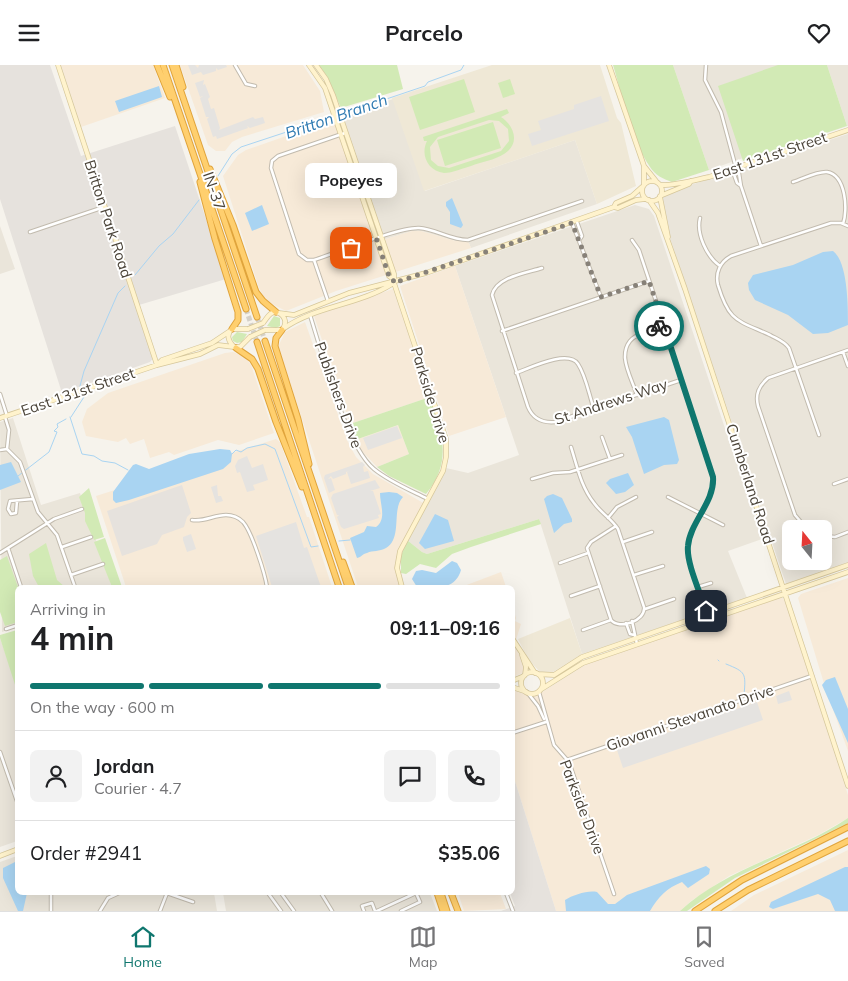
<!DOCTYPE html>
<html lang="en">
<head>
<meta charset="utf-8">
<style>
  body { margin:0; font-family:Mulish,sans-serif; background:#f2f2f2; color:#202124; height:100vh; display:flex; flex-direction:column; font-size:19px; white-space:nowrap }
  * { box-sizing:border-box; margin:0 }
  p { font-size:16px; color:#757577 }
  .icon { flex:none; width:28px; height:28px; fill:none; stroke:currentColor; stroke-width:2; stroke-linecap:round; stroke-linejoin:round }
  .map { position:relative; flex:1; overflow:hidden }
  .drawer { position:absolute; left:15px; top:520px; width:500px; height:310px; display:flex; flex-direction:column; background:#fff; border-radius:8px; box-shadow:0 5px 20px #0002 }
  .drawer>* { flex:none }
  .needle { width:32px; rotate:342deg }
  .buttons { position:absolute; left:782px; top:455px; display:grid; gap:10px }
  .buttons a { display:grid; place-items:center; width:50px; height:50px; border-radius:8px; background:#fff; box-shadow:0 5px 20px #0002; font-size:25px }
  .pin { position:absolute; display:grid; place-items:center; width:42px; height:42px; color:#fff; margin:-21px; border-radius:10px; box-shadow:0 2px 8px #0006 }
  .courier { position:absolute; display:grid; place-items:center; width:50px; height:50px; margin:-25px; border:4px solid #0f766e; border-radius:50%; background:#fff; color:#222; box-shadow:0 1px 6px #0007 }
  .bubble { position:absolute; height:35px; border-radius:8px; background:#fff; box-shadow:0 5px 20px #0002; font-size:16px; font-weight:700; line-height:35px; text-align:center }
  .headline em { font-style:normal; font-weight:700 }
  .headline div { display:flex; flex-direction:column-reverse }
  .headline { display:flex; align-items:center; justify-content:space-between; height:85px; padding:0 15px }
  h1 { font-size:32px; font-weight:700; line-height:38px }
  .bar { display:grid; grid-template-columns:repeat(4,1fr); gap:8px 5px; align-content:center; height:60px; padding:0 15px }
  .bar i { height:6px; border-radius:4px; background:#e0e0e0 }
  .bar .on { background:#0f766e }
  .bar p { grid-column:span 4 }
  .line { display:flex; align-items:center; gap:12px; padding:0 15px; border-top:1px solid #e0e0e0 }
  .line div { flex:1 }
  .round { display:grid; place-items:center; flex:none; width:52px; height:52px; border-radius:8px; background:#f2f2f2 }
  header { display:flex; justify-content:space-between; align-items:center; height:65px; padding:0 15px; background:#fff; font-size:22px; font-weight:700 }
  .dock { display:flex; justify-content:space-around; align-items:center; height:70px; border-top:1px solid #e0e0e0; background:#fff; font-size:14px; color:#757577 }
  .dock a { display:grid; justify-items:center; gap:2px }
  .dock .on { color:#0f766e }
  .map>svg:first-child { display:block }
</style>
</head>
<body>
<header><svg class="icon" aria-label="menu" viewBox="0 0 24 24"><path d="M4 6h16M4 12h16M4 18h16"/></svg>Parcelo<svg class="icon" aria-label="heart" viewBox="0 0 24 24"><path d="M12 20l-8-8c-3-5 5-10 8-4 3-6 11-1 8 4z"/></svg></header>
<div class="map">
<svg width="848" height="846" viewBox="0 0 848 846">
  <rect width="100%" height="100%" fill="#f6f3ec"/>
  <path fill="#eae5da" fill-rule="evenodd" d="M 673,0 L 779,0 L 743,93 L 709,105 Z
    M 827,0 L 848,0 L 848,61 L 847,61 Z
    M 393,34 L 425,126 L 575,75 L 597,139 L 471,183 L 468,176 L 456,176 L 421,166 L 412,166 L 379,176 L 338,53 Z
    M 848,69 L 848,498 L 786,519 L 671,176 L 662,137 L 663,132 L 672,126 ZM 791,464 L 824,464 L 824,496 L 791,496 Z
    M 635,140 L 649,144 L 654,151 L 762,474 L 728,486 L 747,533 L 582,589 L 539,454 L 427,489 L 422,487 L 407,475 L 446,403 L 468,408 L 519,390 L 455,201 Z
    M 0,161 L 15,204 L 0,209 Z
    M 13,353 L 41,440 L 80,428 L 112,522 L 18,522 L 17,562 L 2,567 L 0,357 Z
    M 0,573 L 18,624 L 17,776 L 0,782 Z
    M 17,791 L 18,828 L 214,828 L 217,846 L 0,846 L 0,797 Z
    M 223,828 L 430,828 L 437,846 L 226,846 Z"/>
  <path fill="#f7ead8" d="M 61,0 L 153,0 L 165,33 L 81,62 Z
    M 180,0 L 303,0 L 320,26 L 324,47 L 242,72 L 232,77 L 225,86 L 216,86 L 208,80 Z
    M 338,53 L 379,176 L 412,166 L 421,166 L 456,176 L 468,176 L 471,183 L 336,226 L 286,246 L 266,236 L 259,223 L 223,111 L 238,90 L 246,85 Z
    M 455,201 L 506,352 L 449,371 L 400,221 Z
    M 393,224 L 430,332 L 350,359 L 314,251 Z
    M 305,257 L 347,375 L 356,392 L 373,409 L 425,439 L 400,486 L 397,503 L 403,522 L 358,522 L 278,282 L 285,267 Z
    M 233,287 L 245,292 L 251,300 L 274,368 L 239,380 L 218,375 L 174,390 L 169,387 L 150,393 L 144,374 L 130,379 L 126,373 L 118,377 L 86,371 L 82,357 L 87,344 L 108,328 L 225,288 Z
    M 398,360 L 409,389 L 377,402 L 361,385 L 355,375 Z
    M 276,374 L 280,377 L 307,452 L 309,452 L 332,522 L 126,522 L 96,431 Z
    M 501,507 L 506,522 L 459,522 L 464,521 Z
    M 848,513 L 848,686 L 826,625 L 798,533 L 801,529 Z
    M 778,533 L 783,533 L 786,539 L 848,730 L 848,753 L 818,770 L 729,811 L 691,836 L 680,846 L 556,846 L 513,710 L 512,624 L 525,629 L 536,631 L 588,598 Z
    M 512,541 L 516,553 L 515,556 L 521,559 L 515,578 L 525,607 L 513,612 Z
    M 848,785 L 848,846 L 731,846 L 754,830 Z
    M 458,828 L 500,828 L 506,844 L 464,846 Z"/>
  <path fill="#e6e2dd" d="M 0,0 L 50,0 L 81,91 L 175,61 L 226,214 L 139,240 L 156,290 L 150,297 L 62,328 L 0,134 Z
    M 182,420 L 191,448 L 187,452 L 184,462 L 162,470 L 157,479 L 122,491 L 107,446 Z
    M 513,710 L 556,846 L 501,846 L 515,841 L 510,828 L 512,828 Z"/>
  <path fill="#efe8d6" d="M 492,0 L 600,0 L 617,53 L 621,58 L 636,121 L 597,139 L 575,75 L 424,126 L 392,33 Z
    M 570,553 L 582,589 L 553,607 L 540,607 L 528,594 L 518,574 Z"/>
  <path fill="#d2eab5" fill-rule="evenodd" d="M 319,0 L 397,0 L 403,24 L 341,43 L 328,13 Z
    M 613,0 L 673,0 L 709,105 L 672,117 C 663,114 655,110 650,102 C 631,73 623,33 613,0 Z
    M 778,0 L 827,0 L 847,61 L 743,96 L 718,21 Z
    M 464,14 L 475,47 L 420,65 L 409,32 Z
    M 510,14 L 515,29 L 503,33 L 498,18 Z
    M 507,44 L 509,48 L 501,52 C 514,60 521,79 504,89 C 495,95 481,97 471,101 C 463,103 453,108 444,108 C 428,106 420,90 427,76 L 424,76 L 423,72 ZM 489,55 L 499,56 L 508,64 L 509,76 L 501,86 L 449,103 L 438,101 L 431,95 L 430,82 L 438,72 Z
    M 493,57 L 501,83 L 445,101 L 437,75 Z
    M 274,251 L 280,253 L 280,261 L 276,263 L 267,261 Z
    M 237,267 L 247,269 L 242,277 L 237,278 L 233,276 L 232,272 Z
    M 430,332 C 442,368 453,396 426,429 L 389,411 L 377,402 L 409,389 L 398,360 L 355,375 L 350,359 Z
    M 89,423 L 104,472 L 94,475 L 85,456 L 85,448 L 79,432 Z
    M 539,454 L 541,459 L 471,482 L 452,489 L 436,503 L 420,499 L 406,509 L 401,508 L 401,491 L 407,475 L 422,487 L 427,489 Z
    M 105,473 L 122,522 L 112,522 L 94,477 Z
    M 46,478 L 57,515 L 65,522 L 39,522 L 33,511 L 29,489 Z
    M 7,491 L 18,522 L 18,557 L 5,561 L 0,547 L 0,495 Z
    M 17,565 L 18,565 L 17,626 L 0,573 L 0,570 Z
    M 848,753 L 848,758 L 735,813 L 687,846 L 680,846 C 729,801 795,789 848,753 Z"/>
  <path fill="#e5e3e0" d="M 188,0 L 195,0 L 198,3 L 199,0 L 226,0 L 227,2 L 218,5 L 216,3 L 216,6 L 203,10 L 201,7 L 192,10 Z
    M 204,15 L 203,20 L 205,19 L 210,32 L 208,34 L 211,44 L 214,43 L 220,63 L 219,65 L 253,52 L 255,54 L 263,52 L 265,58 L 250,63 L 247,61 L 248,63 L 217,74 L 216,71 L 213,72 L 207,54 L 209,52 L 206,52 L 200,33 L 203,31 L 200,32 L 195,18 Z
    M 601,31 L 609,56 L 532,81 L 528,69 L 541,65 L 538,56 L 574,44 L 574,40 Z
    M 397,361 L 402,373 L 368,385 L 363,373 Z
    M 247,391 L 252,403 L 263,399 L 268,415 L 253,420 L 255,425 L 247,427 L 240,407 L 237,408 L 235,401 L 238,395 Z
    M 362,397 L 365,400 L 363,402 L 364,407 L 368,406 L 370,413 L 351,419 L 347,407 L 349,406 L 346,407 L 346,409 L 333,414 L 331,411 L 328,414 L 331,413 L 335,425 L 329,428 L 324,413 L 325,410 Z
    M 375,415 L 380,423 L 370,426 L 373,426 L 381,449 L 378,450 L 379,453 L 344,464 L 341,462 L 337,452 L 339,450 L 337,450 L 331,433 L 333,429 Z
    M 217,420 L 218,431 L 221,431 L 223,436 L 216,438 L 211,422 Z
    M 296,457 L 304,483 L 307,482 L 321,522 L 272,522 L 256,471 Z
    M 191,469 L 196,484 L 187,487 L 183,475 L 183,472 Z
    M 789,626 L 792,635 L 778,639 L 776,631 Z
    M 757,637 L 763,655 L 623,703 L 617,685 Z"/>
  <path fill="#a9d4f2" d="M 159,21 L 162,32 L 119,47 L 115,36 Z
    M 452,133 L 463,160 L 461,163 L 450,159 L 450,147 L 446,141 L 446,137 Z
    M 262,140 L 269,159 L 252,166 L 245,148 Z
    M 833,186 C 848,197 848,242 848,260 L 828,268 L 813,269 L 788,250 L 755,235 L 749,225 L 748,218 L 753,210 L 793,200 L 823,187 Z
    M 664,352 L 669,355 L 679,395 L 677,399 L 664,400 L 644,409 L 632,372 L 626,362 Z
    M 220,384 L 230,385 L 232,389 L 231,397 L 223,404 L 129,435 L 116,438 L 113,435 L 113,427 L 133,400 L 136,399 L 149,404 L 189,389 Z
    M 11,397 L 21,417 L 0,425 L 0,400 Z
    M 628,408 L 634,420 L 625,427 L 616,429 L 606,418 L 610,414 Z
    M 389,427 L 397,428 L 403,432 C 391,444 403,473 386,483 C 379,487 373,485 367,488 C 362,489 362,492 357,493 L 350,473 L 364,467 L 367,461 L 376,462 C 387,454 380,440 380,428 Z
    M 553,429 L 562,433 L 572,454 L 572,457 L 564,459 L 554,468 L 544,434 L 547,431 Z
    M 435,449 L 448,455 L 454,476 L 425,484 L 419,478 Z
    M 452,496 L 457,498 L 461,505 C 455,526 434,523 417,522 L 412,514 L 416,506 L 422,505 L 436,508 Z
    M 835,612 L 848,644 L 848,678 L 822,620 L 826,615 Z
    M 15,797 L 17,797 L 18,828 L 27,828 L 23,846 L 18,846 L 3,813 L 3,803 Z
    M 706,801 L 710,804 L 709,809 L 688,823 L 682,817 C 667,823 658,832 650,846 L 566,846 L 565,835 C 573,830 588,825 597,827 L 608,839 L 615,839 L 627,830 Z
    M 845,802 L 848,802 L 848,846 L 835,846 L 830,835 L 818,829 L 773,844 L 769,842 L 771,837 Z"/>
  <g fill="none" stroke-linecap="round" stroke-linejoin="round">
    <path stroke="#a9d4f2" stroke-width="1" d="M 336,51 L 425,21 L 428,17 L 461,5 L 464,0
      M 218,111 L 232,89 L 241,82 L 332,52
      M 135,210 L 159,181 L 173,169 L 199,135
      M 80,321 L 84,306 L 118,228 L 125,221
      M 70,352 L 82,389 L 94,391 L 102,396 L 115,398 L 128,405
      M 71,352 L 84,332
      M 232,389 L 236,385 L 241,387 L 247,383 L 265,379 L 275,384 L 311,482 L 318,481
      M 18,411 L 49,387 L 57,367 L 54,366 L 58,362 L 57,359 L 66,354
      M 339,476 L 350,475
      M 718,595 L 719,596
      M 726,599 C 746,607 746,608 744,630"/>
    <path stroke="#d4d0c8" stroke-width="5" stroke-dasharray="5 2.5" stroke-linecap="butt" d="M 246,244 L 257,277
      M 257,252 L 265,276"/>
    <defs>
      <path id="street" d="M 235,0 L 246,19 L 255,21
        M 706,0 L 705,15 L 721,47 L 736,103
        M 345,68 L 278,91 L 272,96 L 271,103 L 299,189 L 307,195 L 314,195 C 337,188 398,162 419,163 C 436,164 450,175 468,175 L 582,136
        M 738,102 L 741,121 L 761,181
        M 732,104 L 737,118 L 741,121
        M 793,117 C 803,114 817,106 827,107 C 846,110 848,145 843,159
        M 700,153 C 696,169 707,192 720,201
        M 577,157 L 582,171 L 580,174
        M 572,158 L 601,232
        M 30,167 L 104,142
        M 632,175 L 639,185 L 659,245 L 660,254 L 656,269
        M 314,195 L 328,236
        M 542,203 C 526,208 496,212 492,230 L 528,342 C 533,354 543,358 555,357 L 681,315
        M 310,250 C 322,288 346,381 374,404 C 390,417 410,425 428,434
        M 502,266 L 649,216
        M 843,287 L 848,301
        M 516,308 C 530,303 568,284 578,299 C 586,311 589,330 594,344
        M 0,329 L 7,351
        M 637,330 C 633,318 626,305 625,293 C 624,264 657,262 671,283 L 713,412 C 715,437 690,457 688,481 C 686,498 702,532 707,549
        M 5,352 L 9,365 L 7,384 L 20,397 L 38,447 L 57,470 L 75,522
        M 819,370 L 789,283 C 784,276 777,274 770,270 C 737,255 729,257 718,220 C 715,208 720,197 731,191 L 831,158 L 841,158 L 848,161
        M 602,372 L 610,394
        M 571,382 C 577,401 581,422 594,438 C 601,448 612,454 618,464 L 644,542 C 646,556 619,565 611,555 L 587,483 L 591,477 L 616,461
        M 0,385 L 7,384
        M 532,414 L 553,408 L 570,407 L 622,390
        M 834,419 L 848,414
        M 668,432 L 723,460
        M 17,436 L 16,448 L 11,449 L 8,444 L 10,436 L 33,434
        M 608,453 L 617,442 L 636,432
        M 192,455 C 204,457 214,450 226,450 C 232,450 239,453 243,457 C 252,467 265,509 267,522
        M 807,464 L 795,450 L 758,341 C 755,329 759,321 768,313 L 848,285
        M 824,471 L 835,472 L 848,467
        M 623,477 L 652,467
        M 62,482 L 91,472
        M 8,483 L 21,522
        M 0,488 L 54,454 L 82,444
        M 560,498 L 588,488
        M 71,510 L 103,499
        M 634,510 L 663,501
        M 698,522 L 711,518
        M 571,531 L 600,521
        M 645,544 L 674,534
        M 632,556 L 637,579
        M 626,558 L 630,569 L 634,570
        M 6,564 L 18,560
        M 583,565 L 611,555
        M 527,627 L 538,641 L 544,654
        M 539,627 L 554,680 L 569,697 L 614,829
        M 512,668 L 546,657
        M 0,687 L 18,739
        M 567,695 L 812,611
        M 268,828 L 281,846
        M 281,828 L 294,846
        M 321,828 L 332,846
        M 506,828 L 513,846
        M 51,846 L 51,828
        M 100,846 L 108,833 L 119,828
        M 160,846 L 167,828 L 193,837
        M 364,846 L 362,841 L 372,838 L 375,846
        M 377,846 L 416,828 L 420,837 L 401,846"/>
      <path id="secondary" d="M 58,0 L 157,300
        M 309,0 L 325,23 L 389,211 L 393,214
        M 316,0 L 326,14 L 333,30 L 394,209 L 394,218 L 446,374 L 446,392 L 443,406 L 400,486 L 397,503 L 402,522
        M 609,0 L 644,101 L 656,116
        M 644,101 L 644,119
        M642 126a10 10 0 1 1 20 0a10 10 0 1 1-20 0Z
        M 660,120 C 673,121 695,115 709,112 L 848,65
        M 660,131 L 689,119 L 691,116
        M 660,132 L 668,172
        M 649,135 L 658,148 L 685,224 L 848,721
        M 614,142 L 616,138 L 632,131 L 642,122
        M 279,248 L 294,250 L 349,228 L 426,208 L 614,142 L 618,143 L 636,135 L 645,134
        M 263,258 C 268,252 270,245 279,248 C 286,252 287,259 282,265 L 265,265
        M 248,264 L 232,264 C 226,269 228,276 234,282 L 240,282 L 250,272
        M 283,264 C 315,241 359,240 392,219
        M 157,300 L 162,295 L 212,278 L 230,266
        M 0,353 L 157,300 L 200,289 L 218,280 L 234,282
        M 512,573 L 535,608
        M 522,590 L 526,602 L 525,610
        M521 618a11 11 0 1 1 22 0a11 11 0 1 1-22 0Z
        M 538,609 L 554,610 L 582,592 L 848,500
        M 512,616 L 524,611
        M 512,622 L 524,626
        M 540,625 L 583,598 L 848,507
        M 0,791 L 18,784"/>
      <path id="highway" d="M 157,0 L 170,32
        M 163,0 L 246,244
        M 172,0 L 257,252
        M 176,0 L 183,22
        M 210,104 L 233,160 L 256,227 L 263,236 L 276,247
        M 200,117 L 215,174 L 238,247 L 238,255 L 232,264
        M 282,265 L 276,273 L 275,281 L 298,354 L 309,399
        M 265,276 L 348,522
        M 257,277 L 339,522
        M 236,283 L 252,294 L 258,304 L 276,357 L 302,422
        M 343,497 L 352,522
        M 437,828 L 443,846
        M 441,828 L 447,846
        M 451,828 L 458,846
        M 695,846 L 742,815 L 848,762
        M 715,846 L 748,825 L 848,776"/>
    </defs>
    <use href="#street" stroke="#c2bbae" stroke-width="4.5"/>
    <use href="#secondary" stroke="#d6c79b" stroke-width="5.5"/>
    <use href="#highway" stroke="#e0a43c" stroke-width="7"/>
    <use href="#street" stroke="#fff" stroke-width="2.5"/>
    <use href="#secondary" stroke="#fff3cd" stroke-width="4"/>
    <use href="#highway" stroke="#ffcf6e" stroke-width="5"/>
    <defs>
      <path id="secondary-bridge" d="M 248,264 L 263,258
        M 250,272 L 265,265"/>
    </defs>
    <use href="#secondary-bridge" stroke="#d6c79b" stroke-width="5.5" stroke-linecap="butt"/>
    <use href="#secondary-bridge" stroke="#fff3cd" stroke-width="4"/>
  </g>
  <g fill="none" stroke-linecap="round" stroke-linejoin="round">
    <path stroke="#878178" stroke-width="5" stroke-dasharray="0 9" d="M 351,183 L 377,175 L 389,211 L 393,214 L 394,218 L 572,158 L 601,232 L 649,216 L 660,249 L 659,261"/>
    <path stroke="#0f766e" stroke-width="6" d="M 659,261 L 656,269 L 665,275 L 671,283 L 713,412 C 715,437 690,457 688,481 C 686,498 701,529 706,546"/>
  </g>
  <g text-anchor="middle" stroke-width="4" stroke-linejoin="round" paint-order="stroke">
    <g font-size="15" fill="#4b4439" stroke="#fff">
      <text transform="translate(770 91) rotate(-19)" y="5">East 131st Street</text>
      <text transform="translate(214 126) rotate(71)" y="5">IN-37</text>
      <text transform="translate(108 154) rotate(72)" y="5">Britton Park Road</text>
      <text transform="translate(78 327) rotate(-19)" y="5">East 131st Street</text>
      <text transform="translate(338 330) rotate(70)" y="5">Publishers Drive</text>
      <text transform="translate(430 330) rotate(73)" y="5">Parkside Drive</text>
      <text transform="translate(611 337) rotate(-18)" y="5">St Andrews Way</text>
      <text transform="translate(750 419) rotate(72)" y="5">Cumberland Road</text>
      <text transform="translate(690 653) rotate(-19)" y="5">Giovanni Stevanato Drive</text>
      <text transform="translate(582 742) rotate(69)" y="5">Parkside Drive</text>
    </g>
    <g font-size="16" font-style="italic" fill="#2e7ab2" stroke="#fff">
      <text transform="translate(336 51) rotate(-19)" y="6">Britton Branch</text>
    </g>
  </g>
</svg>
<div class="buttons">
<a><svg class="needle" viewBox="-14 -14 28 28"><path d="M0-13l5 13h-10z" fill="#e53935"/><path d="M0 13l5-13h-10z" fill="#757577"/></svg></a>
</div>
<div class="pin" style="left:351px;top:183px;background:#ea580c"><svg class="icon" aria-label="bag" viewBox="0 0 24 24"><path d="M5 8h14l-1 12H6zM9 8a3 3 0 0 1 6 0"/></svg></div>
<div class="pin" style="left:706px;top:546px;background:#1f2937"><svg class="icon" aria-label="home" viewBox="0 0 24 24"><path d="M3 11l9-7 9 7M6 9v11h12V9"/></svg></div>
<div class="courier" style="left:659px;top:261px"><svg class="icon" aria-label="bike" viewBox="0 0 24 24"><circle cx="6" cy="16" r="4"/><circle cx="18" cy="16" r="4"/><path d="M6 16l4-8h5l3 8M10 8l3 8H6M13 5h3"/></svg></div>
<div class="bubble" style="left:305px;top:98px;width:92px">Popeyes</div>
<section class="drawer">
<div class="headline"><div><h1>4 min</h1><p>Arriving in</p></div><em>09:11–09:16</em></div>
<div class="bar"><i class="on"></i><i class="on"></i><i class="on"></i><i></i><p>On the way · 600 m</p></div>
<div class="line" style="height:90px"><a class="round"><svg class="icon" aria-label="person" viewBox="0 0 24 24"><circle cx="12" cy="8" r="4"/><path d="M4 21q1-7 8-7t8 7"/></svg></a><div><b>Jordan</b><p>Courier · 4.7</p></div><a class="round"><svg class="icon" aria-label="chat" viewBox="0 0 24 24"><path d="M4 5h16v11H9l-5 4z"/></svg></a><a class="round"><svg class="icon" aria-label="phone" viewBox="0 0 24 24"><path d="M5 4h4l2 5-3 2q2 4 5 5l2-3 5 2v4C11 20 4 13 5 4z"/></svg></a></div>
<div class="line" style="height:65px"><div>Order #2941</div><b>$35.06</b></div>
</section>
</div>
<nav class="dock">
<a class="on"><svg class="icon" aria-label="home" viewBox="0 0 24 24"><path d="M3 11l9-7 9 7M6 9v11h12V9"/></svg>Home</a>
<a><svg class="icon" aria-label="map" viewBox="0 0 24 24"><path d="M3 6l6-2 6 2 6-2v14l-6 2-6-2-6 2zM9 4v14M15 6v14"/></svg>Map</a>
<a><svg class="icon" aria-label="saved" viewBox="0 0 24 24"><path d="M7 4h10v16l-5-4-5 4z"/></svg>Saved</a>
</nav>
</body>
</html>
